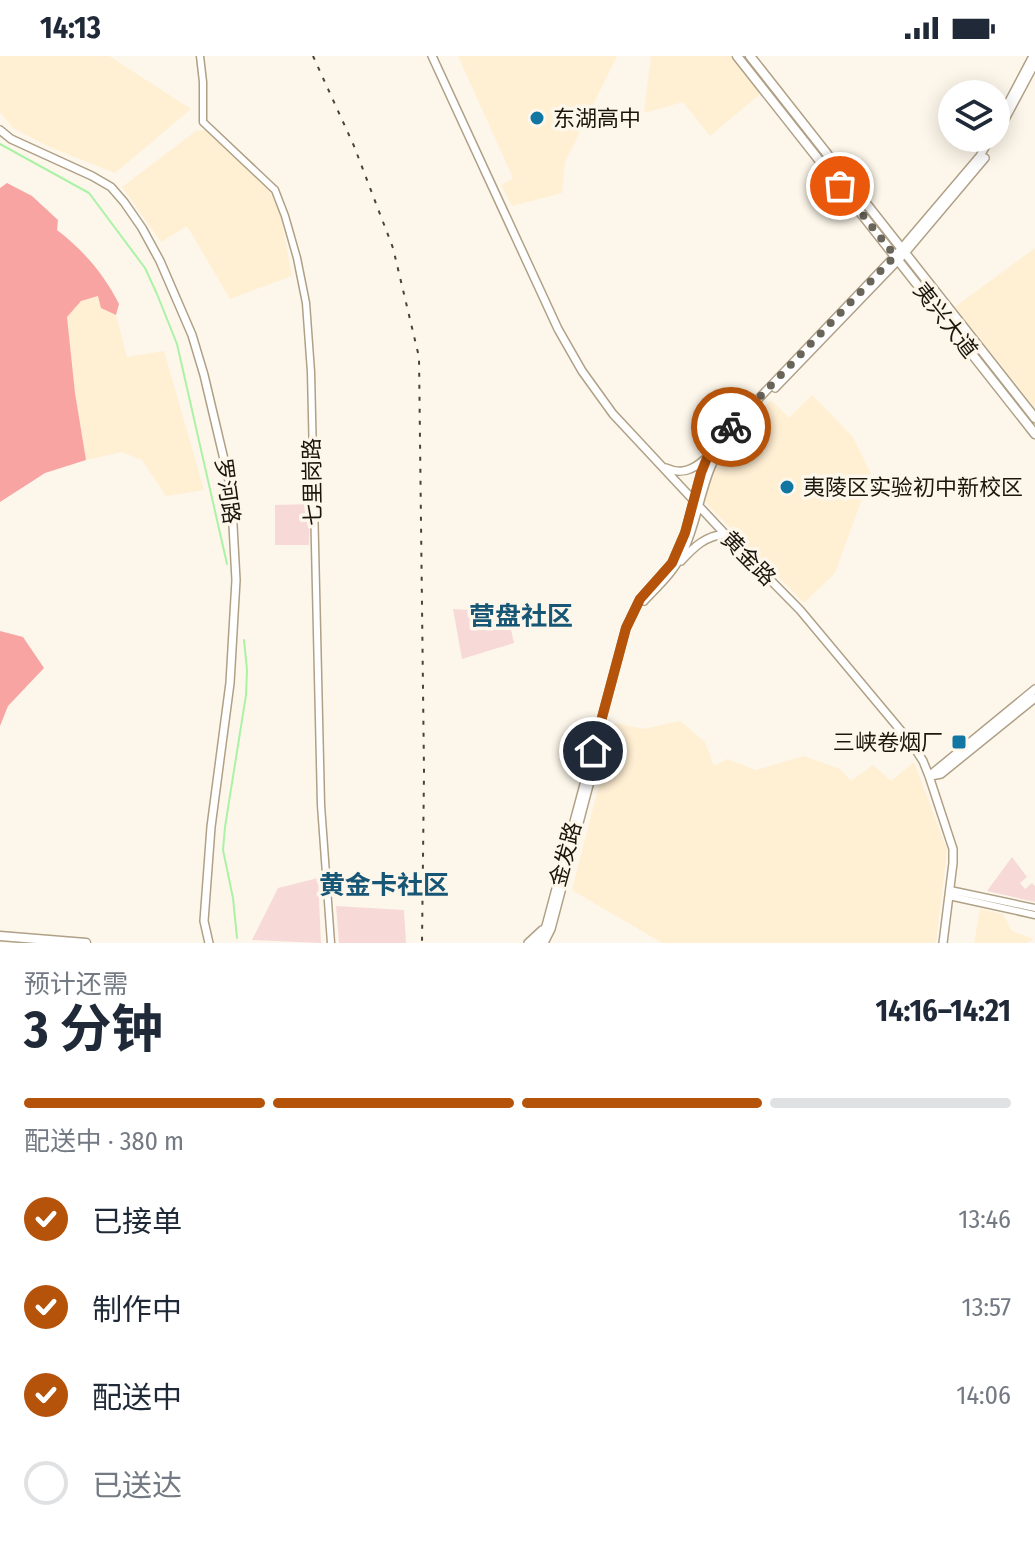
<!DOCTYPE html>
<html lang="zh">
<head>
<meta charset="utf-8">
<style>
  body { margin:0; font-family:"Fira Sans Condensed","Noto Sans SC",sans-serif; background:#f6f6f7; color:#1f2937; height:100vh; display:flex; flex-direction:column; font-size:30px; white-space:nowrap }
  * { box-sizing:border-box; margin:0 }
  p { font-size:26px; color:#747a83 }
  .icon { flex:none; width:44px; height:44px; fill:none; stroke:currentColor; stroke-width:2; stroke-linecap:round; stroke-linejoin:round }
  .map { position:relative; height:887px; overflow:hidden }
  .details { display:flex; flex-direction:column; background:#fff; flex:1 }
  .details>* { flex:none }
  .controls { position:absolute; left:938px; top:24px; display:grid; gap:16px }
  .controls a { display:grid; place-items:center; width:72px; height:72px; border-radius:50%; background:#fff; box-shadow:0 4px 20px #0003; font-size:40px }
  .pin { position:absolute; display:grid; place-items:center; width:68px; height:68px; color:#fff; margin:-34px; border:4px solid #fff; border-radius:50%; box-shadow:0 2px 8px #0007 }
  .courier { position:absolute; display:grid; place-items:center; width:80px; height:80px; margin:-40px; border:6px solid #b45309; border-radius:50%; background:#fff; color:#222; box-shadow:0 2px 10px #0007 }
  .head em { font-style:normal; font-weight:700 }
  .head div { display:flex; flex-direction:column-reverse }
  .head { display:flex; align-items:center; justify-content:space-between; height:136px; padding:0 24px }
  h1 { font-size:52px; font-weight:700; line-height:60px }
  .bar { display:grid; grid-template-columns:repeat(4,1fr); gap:12px 8px; align-content:center; height:96px; padding:0 24px }
  .bar i { height:10px; border-radius:6px; background:#e0e1e3 }
  .bar .active { background:#b45309 }
  .bar p { grid-column:span 4 }
  ol { padding:0 24px; list-style:none }
  li { display:flex; align-items:center; gap:24px; height:88px }
  li p { margin-inline-start:auto }
  li .icon { padding:8px; border-radius:50%; background:#b45309; color:#fff; stroke-width:4 }
  li:last-child { color:#747a83 }
  li i { width:44px; height:44px; border:4px solid #e0e1e3; border-radius:50% }
  .status { display:flex; justify-content:space-between; align-items:center; height:56px; padding:0 40px; background:#fff; direction:ltr }
  .status svg { height:22px; fill:currentColor }
  .map>svg:first-child { display:block }
</style>
</head>
<body>
<div class="status"><b>14:13</b><svg viewBox="0 0 49 12"><path d="M0 12V9h3v3zM5 12V6h3v6zM10 12V3h3v9zM15 12V0h3v12zM26 1h20v11H26zM47 4h2v5h-2z"/></svg></div>
<div class="map">
<svg width="1035" height="887" viewBox="0 0 1035 887">
  <rect width="100%" height="100%" fill="#fdf7eb"/>
  <path fill="#ffefd3" d="M 0,0 L 109,0 L 191,53 L 115,117 L 47,90 L 13,72 L 0,56 Z
    M 458,0 L 617,0 L 565,106 L 562,137 L 512,150 L 501,129 L 513,122 Z
    M 651,0 L 731,0 L 760,38 L 710,80 L 683,46 L 644,57 Z
    M 207,74 L 269,134 L 280,157 L 292,220 L 230,243 L 187,170 L 161,186 L 122,131 L 196,75 Z
    M 1035,192 L 1035,352 L 955,251 Z
    M 99,240 L 101,252 L 116,259 L 127,301 L 164,295 L 204,434 L 166,440 L 142,404 L 122,396 L 86,404 L 75,337 L 67,261 L 81,245 Z
    M 812,339 L 853,381 L 871,418 L 835,517 L 804,547 L 703,444 L 716,408 L 728,387 L 771,344 L 789,362 Z
    M 680,665 L 705,686 L 714,710 L 727,703 L 756,714 L 804,700 L 840,713 L 851,725 L 873,709 L 891,725 L 914,706 L 947,794 L 936,887 L 662,887 L 572,834 L 615,667 L 644,673 Z
    M 980,853 L 1003,858 L 1012,875 L 1034,883 L 1027,887 L 974,887 Z"/>
  <path fill="#f7dad8" d="M 310,448 L 309,489 L 275,489 L 275,449 Z
    M 453,553 L 507,556 L 514,587 L 462,603 Z
    M 1012,801 L 1027,821 L 1020,827 L 1025,833 L 1032,827 L 1035,830 L 1035,846 L 987,835 Z
    M 318,822 L 321,887 L 252,884 L 278,832 Z
    M 336,850 L 404,854 L 406,887 L 339,887 Z"/>
  <path fill="#f7a4a2" d="M 7,127 L 32,140 L 58,164 L 57,174 C 83,194 104,218 119,248 L 116,259 L 101,252 L 98,240 L 81,245 L 67,261 L 75,337 L 86,404 L 45,417 L 0,446 L 0,132 Z
    M 0,575 L 23,581 L 44,612 L 8,650 L 0,670 Z"/>
  <g fill="none" stroke-linecap="round" stroke-linejoin="round">
    <path stroke="#abf2a6" stroke-width="2" d="M 0,88 L 89,137 L 145,212 L 157,238 L 177,288 L 227,508
      M 237,882 L 233,842 L 223,794 L 225,771 L 246,639 L 247,614 L 244,584"/>
    <defs>
      <path id="tertiary" d="M 200,0 L 203,26 L 203,66 L 275,134 L 285,160 L 297,202 L 306,247 L 311,316 L 321,749 L 331,887
        M 950,834 L 1035,852
        M 949,840 L 1035,859"/>
      <path id="secondary" d="M 432,0 L 558,273 L 582,315 L 613,358 L 725,478 L 800,554 L 912,688 L 923,705 L 929,720 L 953,793 L 953,807 L 943,887
        M 1004,55 L 1033,0
        M 0,74 L 11,83 L 92,120 L 111,131 L 124,146 L 142,172 L 160,205 L 192,279 L 204,319 L 231,433 L 236,524 L 230,627 L 211,771 L 204,865 L 209,887
        M 996,80 L 1035,7
        M 775,332 L 905,197 L 985,102
        M 666,412 C 681,419 693,414 705,403
        M 681,505 C 694,491 705,480 725,478
        M 644,545 C 658,530 674,516 683,496 C 702,456 701,409 733,376
        M 929,720 L 1035,633
        M 931,720 L 941,718 L 1035,642
        M 528,887 L 542,874
        M 537,887 L 546,870 L 626,572 L 640,543 L 672,507 L 685,477 L 701,417 L 707,402 L 721,382 L 895,200 L 980,100 L 990,82
        M 544,887 L 551,873 L 594,710"/>
      <path id="primary" d="M 737,0 L 1035,378
        M 750,0 L 1035,362"/>
      <path id="trunk" d="M 0,880 L 86,887"/>
    </defs>
    <use href="#tertiary" stroke="#b0a086" stroke-width="9"/>
    <use href="#secondary" stroke="#b0a086" stroke-width="10"/>
    <use href="#primary" stroke="#b0a086" stroke-width="11"/>
    <use href="#trunk" stroke="#b0a086" stroke-width="11"/>
    <use href="#tertiary" stroke="#fff" stroke-width="6"/>
    <use href="#secondary" stroke="#fff" stroke-width="7"/>
    <use href="#primary" stroke="#fff" stroke-width="8"/>
    <use href="#trunk" stroke="#fff" stroke-width="8"/>
    <path stroke="#474238" stroke-width="2" stroke-dasharray="4 8" stroke-linecap="butt" d="M 313,0 L 354,90 L 393,192 L 419,301 L 424,716 L 422,887"/>
  </g>
  <g fill="none" stroke-linecap="round" stroke-linejoin="round">
    <path stroke="#6a655a" stroke-width="8" stroke-dasharray="0 14.4" d="M 731,371 L 895,200 L 840,130"/>
    <path stroke="#b45309" stroke-width="10" d="M 593,695 L 626,572 L 640,543 L 672,507 L 685,477 L 701,417 L 707,402 L 721,382 L 731,371"/>
  </g>
  <g fill="#1176a2" stroke="#fdf7eb" stroke-width="3">
    <circle cx="537" cy="62" r="8"/>
    <circle cx="787" cy="431" r="8"/>
    <rect x="951" y="678" width="16" height="16" rx="4"/>
  </g>
  <g text-anchor="middle" stroke-width="7" stroke-linejoin="round" paint-order="stroke">
    <g font-size="22" fill="#1b160c" stroke="#fdf7eb" text-anchor="start">
      <text x="553" y="70">东湖高中</text>
      <text x="803" y="439">夷陵区实验初中新校区</text>
      <text x="943" y="694" text-anchor="end">三峡卷烟厂</text>
    </g>
    <g font-size="22" fill="#1b160c" stroke="#fdf7eb">
      <text transform="translate(946 264) rotate(52)" y="8">夷兴大道</text>
      <text transform="translate(312 426) rotate(-91)" y="8">七里岗路</text>
      <text transform="translate(228 435) rotate(82)" y="8">罗河路</text>
      <text transform="translate(749 502) rotate(45)" y="8">黄金路</text>
      <text transform="translate(565 798) rotate(-75)" y="8">金发路</text>
    </g>
    <g font-size="26" font-weight="bold" fill="#175675" stroke="#fdf7eb">
      <text x="521" y="569">营盘社区</text>
      <text x="384" y="838">黄金卡社区</text>
    </g>
  </g>
</svg>
<div class="controls">
<a><svg class="icon" aria-label="layers" viewBox="0 0 24 24"><path d="M12 4l9 5-9 5-9-5zM3 14l9 5 9-5"/></svg></a>
</div>
<div class="pin" style="left:840px;top:130px;background:#ea580c"><svg class="icon" aria-label="bag" viewBox="0 0 24 24"><path d="M5 8h14l-1 12H6zM9 8a3 3 0 0 1 6 0"/></svg></div>
<div class="pin" style="left:593px;top:695px;background:#1f2937"><svg class="icon" aria-label="home" viewBox="0 0 24 24"><path d="M3 11l9-7 9 7M6 9v11h12V9"/></svg></div>
<div class="courier" style="left:731px;top:371px"><svg class="icon" aria-label="bike" viewBox="0 0 24 24"><circle cx="6" cy="16" r="4"/><circle cx="18" cy="16" r="4"/><path d="M6 16l4-8h5l3 8M10 8l3 8H6M13 5h3"/></svg></div>
</div>
<section class="details">
<div class="head"><div><h1>3 分钟</h1><p>预计还需</p></div><em>14:16–14:21</em></div>
<div class="bar"><i class="active"></i><i class="active"></i><i class="active"></i><i></i><p>配送中 · 380 m</p></div>
<ol>
<li><svg class="icon" aria-label="check" viewBox="0 0 24 24"><path d="M5 12l5 5 9-10"/></svg>已接单<p>13:46</p></li>
<li><svg class="icon" aria-label="check" viewBox="0 0 24 24"><path d="M5 12l5 5 9-10"/></svg>制作中<p>13:57</p></li>
<li><svg class="icon" aria-label="check" viewBox="0 0 24 24"><path d="M5 12l5 5 9-10"/></svg>配送中<p>14:06</p></li>
<li><i></i>已送达</li>
</ol>
</section>
</body>
</html>
